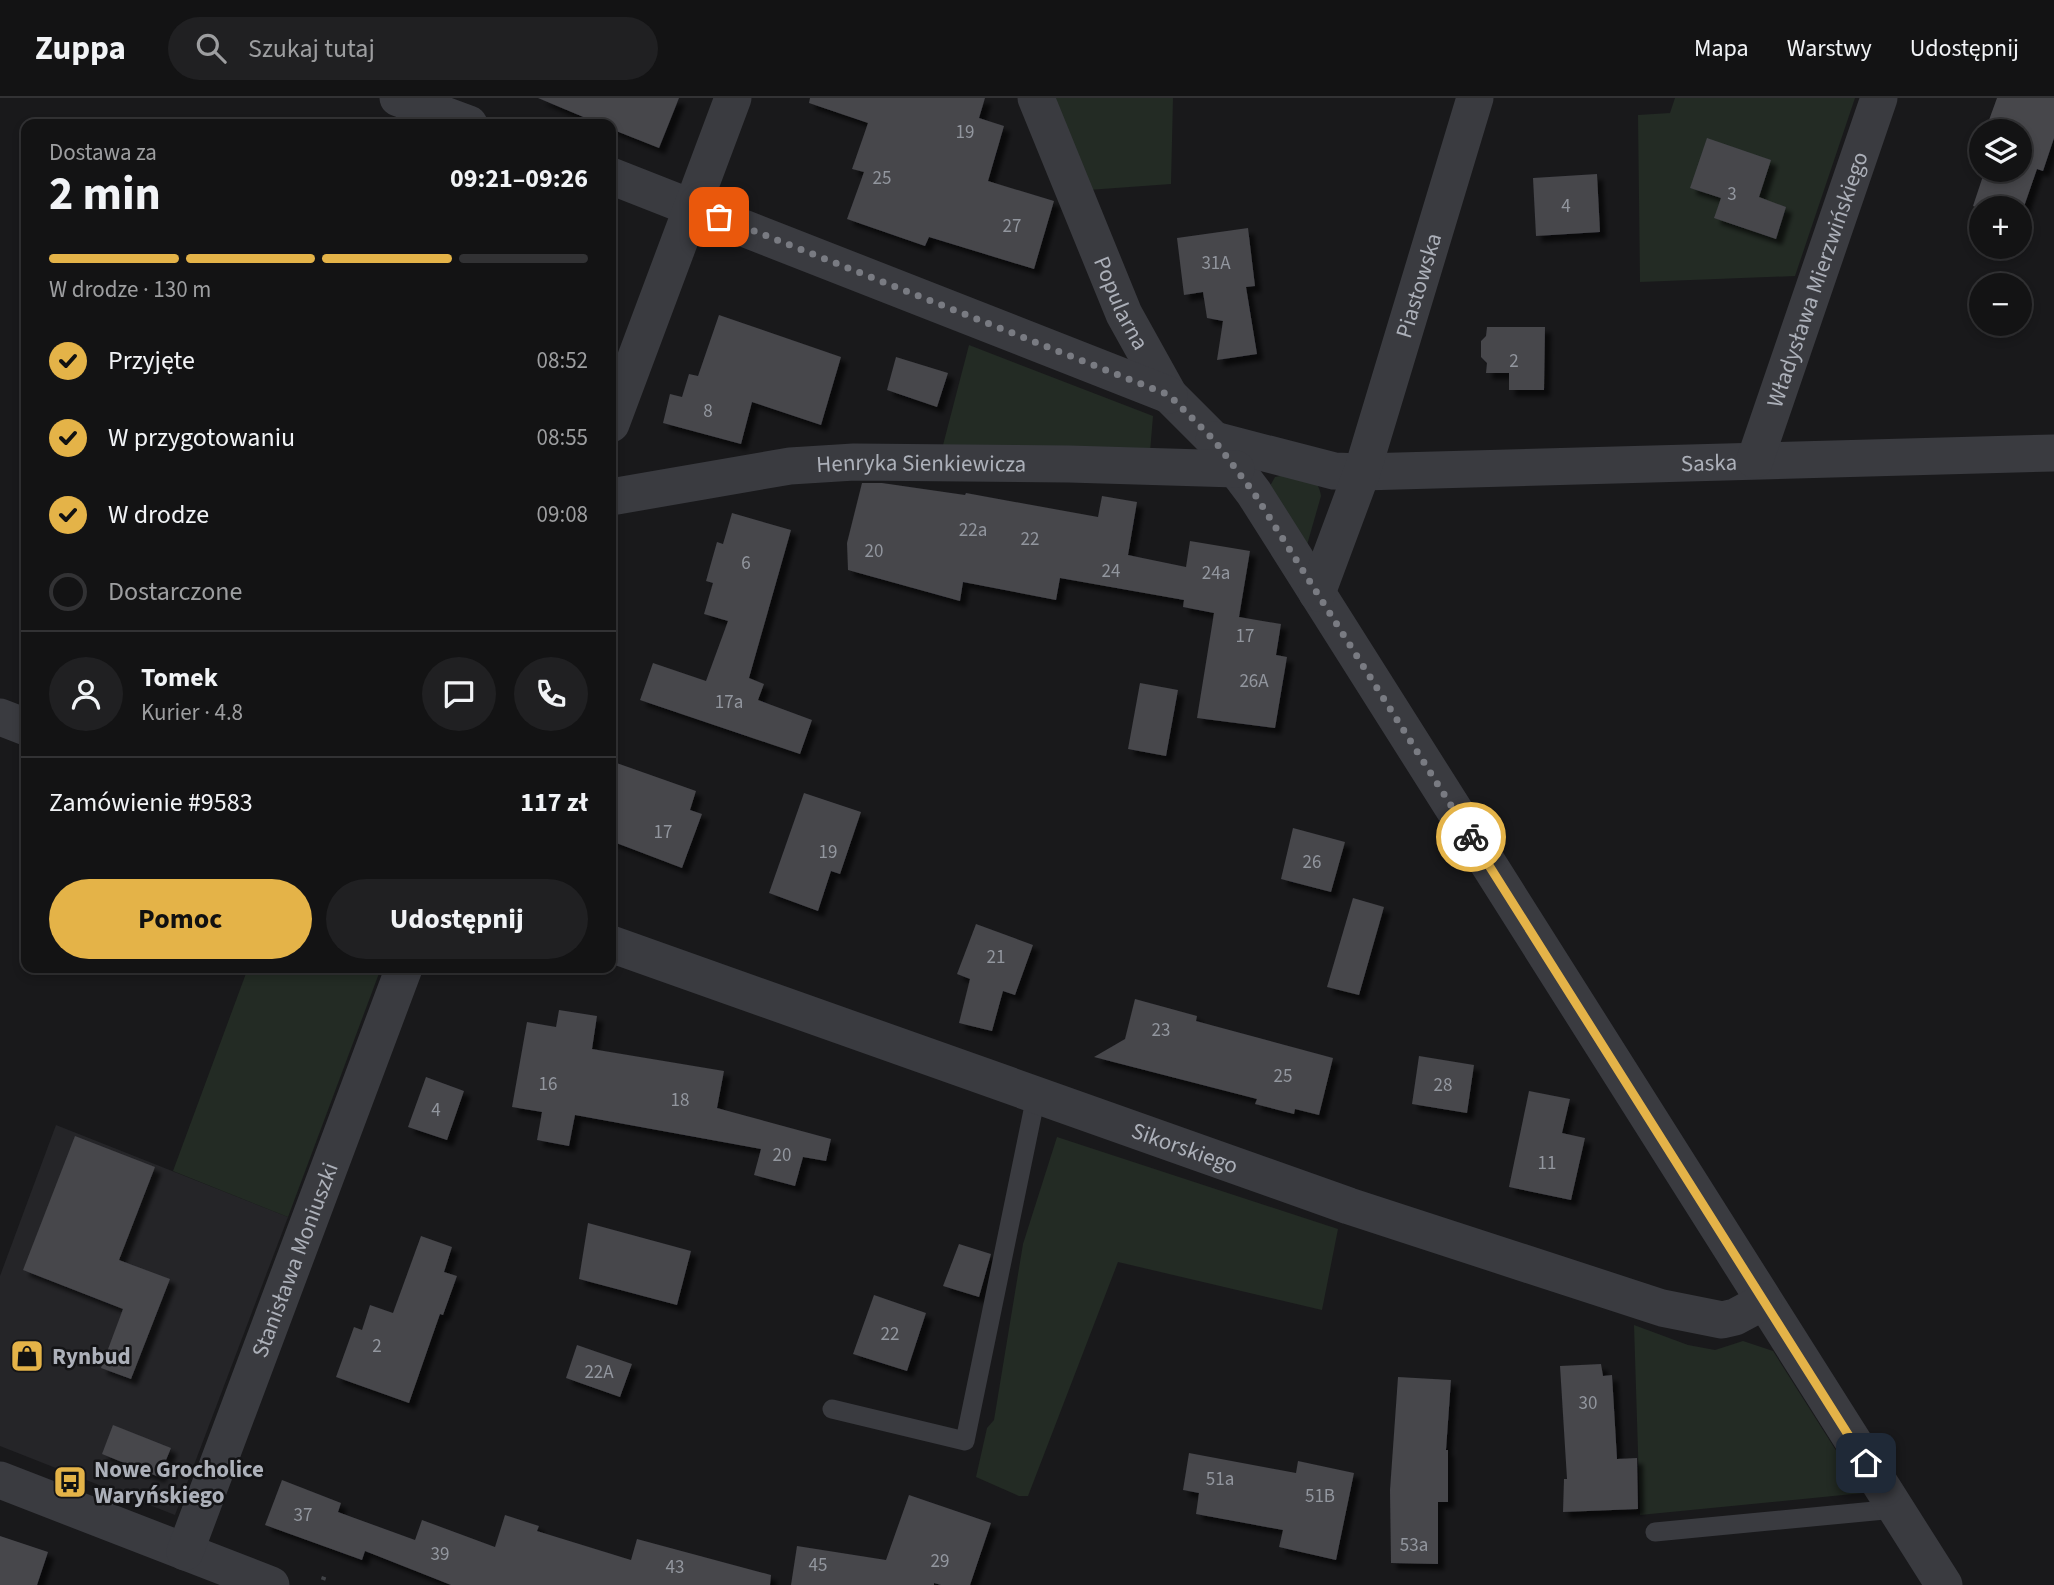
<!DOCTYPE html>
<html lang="pl">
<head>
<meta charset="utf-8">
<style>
  body { margin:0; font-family:"Source Sans 3",sans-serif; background:#202022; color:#f1f3f6; height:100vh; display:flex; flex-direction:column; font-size:26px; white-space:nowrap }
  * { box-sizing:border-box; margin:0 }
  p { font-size:23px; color:#9d9ea0 }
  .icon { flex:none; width:38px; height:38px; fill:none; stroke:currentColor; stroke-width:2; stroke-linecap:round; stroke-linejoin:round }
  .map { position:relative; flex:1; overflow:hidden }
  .panel { position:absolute; left:21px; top:21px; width:595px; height:854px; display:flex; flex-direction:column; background:#131314; border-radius:14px; box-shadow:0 4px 10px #0003,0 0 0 2px #323234 }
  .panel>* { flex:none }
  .fabs { position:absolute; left:1969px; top:21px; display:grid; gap:14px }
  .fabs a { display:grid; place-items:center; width:63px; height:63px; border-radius:50%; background:#131314; box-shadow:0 4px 10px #0003,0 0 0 2px #323234; font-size:35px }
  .pin { position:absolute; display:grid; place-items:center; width:60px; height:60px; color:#fff; margin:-30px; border-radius:14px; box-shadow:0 4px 10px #0006 }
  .courier { position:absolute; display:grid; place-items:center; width:70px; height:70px; margin:-35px; border:5px solid #e4b348; border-radius:50%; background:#fff; color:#222; box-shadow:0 2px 9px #0007 }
  .headline em { font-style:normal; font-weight:700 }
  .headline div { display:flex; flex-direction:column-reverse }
  .headline { display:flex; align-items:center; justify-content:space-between; height:119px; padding:0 28px }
  h1 { font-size:46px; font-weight:700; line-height:52px }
  .bar { display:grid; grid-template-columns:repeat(4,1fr); gap:10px 7px; align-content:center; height:84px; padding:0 28px }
  .bar i { height:9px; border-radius:5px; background:#323234 }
  .bar .selected { background:#e4b348 }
  .bar p { grid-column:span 4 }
  .line { display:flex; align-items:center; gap:18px; padding:0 28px; border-top:2px solid #323234 }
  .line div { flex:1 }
  .round { display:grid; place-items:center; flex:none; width:74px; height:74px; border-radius:37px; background:#202022 }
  ol { padding:0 28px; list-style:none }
  li { display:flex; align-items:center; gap:21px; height:77px }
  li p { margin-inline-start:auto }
  li .icon { padding:7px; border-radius:50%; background:#e4b348; color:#111; stroke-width:4 }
  li:last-child { color:#9d9ea0 }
  li i { width:38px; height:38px; border:4px solid #323234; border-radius:50% }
  .primary-button { display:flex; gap:14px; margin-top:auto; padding:14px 28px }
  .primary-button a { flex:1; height:80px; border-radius:42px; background:#e4b348; color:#111; font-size:28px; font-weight:700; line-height:80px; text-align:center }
  .primary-button a+a { background:#202022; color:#f1f3f6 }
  header { display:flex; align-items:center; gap:42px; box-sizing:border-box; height:98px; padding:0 35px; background:#131314; border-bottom:2px solid #323234 }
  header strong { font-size:33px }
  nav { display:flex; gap:38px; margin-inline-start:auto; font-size:24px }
  .search { width:490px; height:63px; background:#202022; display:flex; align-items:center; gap:18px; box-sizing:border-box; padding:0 24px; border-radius:38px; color:#9d9ea0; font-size:26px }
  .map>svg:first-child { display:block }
</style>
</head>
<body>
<header>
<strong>Zuppa</strong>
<div class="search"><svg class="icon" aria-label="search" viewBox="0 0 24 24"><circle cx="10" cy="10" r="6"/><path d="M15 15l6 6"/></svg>Szukaj tutaj</div>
<nav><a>Mapa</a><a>Warstwy</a><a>Udostępnij</a></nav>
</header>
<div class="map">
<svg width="2054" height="1487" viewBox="0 0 2054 1487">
  <defs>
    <filter id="shadow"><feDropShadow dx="6" dy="6" stdDeviation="2" flood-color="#0009"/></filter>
  </defs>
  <rect width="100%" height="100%" fill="#19191b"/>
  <path fill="#252528" d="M 56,1027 L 288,1119 L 175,1417 L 0,1348 L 0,1178 Z"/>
  <path fill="#232b24" d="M 1053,0 L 1173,0 L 1171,86 L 1088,92 Z
    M 1675,0 L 1855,0 L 1795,178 L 1640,184 L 1638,17 L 1670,15 Z
    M 969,247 L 1153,318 L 1150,354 L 942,351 Z
    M 1285,377 C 1302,379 1319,378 1321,398 L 1305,454 L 1270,388 L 1275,379 Z
    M 248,870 L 381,870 L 288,1119 L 173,1073 Z
    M 1057,1039 L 1338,1131 L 1322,1212 L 1118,1164 L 1028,1398 L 1019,1398 L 976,1379 L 987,1330 L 994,1322 L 1023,1146 Z
    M 1634,1227 L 1688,1247 L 1715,1252 L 1743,1243 L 1773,1253 L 1863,1395 L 1640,1417 Z"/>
  <path fill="#46464b" filter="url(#shadow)" d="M 538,0 L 679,0 L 659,50 L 611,31 L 611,26 L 600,26 Z
    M 810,0 L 985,0 L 979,20 L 1004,28 L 988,83 L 1054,103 L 1034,171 L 929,139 L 925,148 L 847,121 L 864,74 L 852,71 L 868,25 L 809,5 Z
    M 1997,0 L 2054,0 L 2054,40 L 2043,73 L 2037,71 L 2020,120 L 2020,110 L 1981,111 L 1973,108 L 1985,72 L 2020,72 L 2020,33 L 1985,33 Z
    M 1707,40 L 1771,62 L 1759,99 L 1786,109 L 1776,141 L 1714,120 L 1721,100 L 1690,90 Z
    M 1597,76 L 1600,134 L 1536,138 L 1533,80 Z
    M 1248,130 L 1255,188 L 1246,189 L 1257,256 L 1217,262 L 1223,223 L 1207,220 L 1203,194 L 1184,197 L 1177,140 Z
    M 719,217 L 841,259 L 821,327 L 752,304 L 741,346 L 663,325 L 670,296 L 682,299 L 689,276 L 698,278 Z
    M 1487,229 L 1545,229 L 1544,292 L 1509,292 L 1509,275 L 1486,275 L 1487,265 L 1481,259 L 1481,243 L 1486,238 Z
    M 896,259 L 948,275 L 937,309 L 887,292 Z
    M 862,385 L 882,385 L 965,397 L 966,395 L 1098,419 L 1102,398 L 1137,404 L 1128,457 L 1186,469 L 1190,443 L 1250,453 L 1239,519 L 1281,526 L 1276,557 L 1287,559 L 1275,630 L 1197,620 L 1214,515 L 1183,509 L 1184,502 L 1060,480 L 1056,502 L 963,484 L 960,503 L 848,472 L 847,445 Z
    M 732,415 L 791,432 L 749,580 L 764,586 L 758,602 L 812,622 L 800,656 L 640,602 L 653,565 L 706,583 L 728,523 L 704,516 L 713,485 L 706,483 L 717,444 L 723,446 Z
    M 1140,585 L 1178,592 L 1166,658 L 1128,651 Z
    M 611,663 L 696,693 L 690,712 L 702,716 L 682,770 L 611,743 Z
    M 804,695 L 861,714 L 840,776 L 831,773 L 818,813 L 769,795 Z
    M 1293,730 L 1345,744 L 1331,794 L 1281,781 Z
    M 1353,800 L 1384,809 L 1359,897 L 1327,889 Z
    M 976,826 L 1033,847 L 1015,897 L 1003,893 L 992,933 L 959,925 L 970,881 L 957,876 Z
    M 1135,901 L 1197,918 L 1196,923 L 1333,960 L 1319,1017 L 1295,1011 L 1294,1016 L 1255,1006 L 1257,1001 L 1094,959 L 1125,941 Z
    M 559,912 L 597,918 L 592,951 L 724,973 L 717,1010 L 831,1041 L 826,1063 L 803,1059 L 795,1088 L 754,1077 L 761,1051 L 575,1017 L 569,1048 L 537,1042 L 542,1014 L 512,1009 L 527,924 L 556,929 Z
    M 1419,958 L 1474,967 L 1467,1015 L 1412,1006 Z
    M 426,979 L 464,993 L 447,1042 L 408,1029 Z
    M 1529,993 L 1570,1001 L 1562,1035 L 1585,1040 L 1571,1102 L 1509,1089 Z
    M 75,1038 L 155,1069 L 119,1162 L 170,1181 L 131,1281 L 101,1270 L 123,1211 L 23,1172 Z
    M 588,1125 L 691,1153 L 677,1207 L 579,1181 Z
    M 421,1138 L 452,1149 L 444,1174 L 457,1178 L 443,1217 L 440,1216 L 409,1305 L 336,1279 L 354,1229 L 362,1232 L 370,1207 L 393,1215 Z
    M 959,1146 L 991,1156 L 979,1199 L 943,1188 Z
    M 874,1197 L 926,1215 L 907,1273 L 853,1256 Z
    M 577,1247 L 632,1266 L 620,1299 L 566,1280 Z
    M 1601,1266 L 1603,1278 L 1612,1277 L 1617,1361 L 1637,1360 L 1638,1411 L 1563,1414 L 1564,1381 L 1567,1381 L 1560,1268 Z
    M 1398,1279 L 1451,1282 L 1446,1352 L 1448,1352 L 1448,1404 L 1438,1404 L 1438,1466 L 1391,1465 L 1390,1392 Z
    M 113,1327 L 171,1350 L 159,1379 L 102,1356 Z
    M 1189,1355 L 1296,1375 L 1298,1363 L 1354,1375 L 1336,1462 L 1279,1449 L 1283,1432 L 1196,1416 L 1199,1395 L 1183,1392 Z
    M 282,1382 L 341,1405 L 338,1414 L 415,1442 L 422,1422 L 495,1449 L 505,1417 L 539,1428 L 537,1433 L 631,1462 L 637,1441 L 771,1477 L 770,1487 L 451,1487 L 365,1453 L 362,1462 L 265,1427 Z
    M 909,1397 L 991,1425 L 970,1487 L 941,1487 L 934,1485 L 934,1487 L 791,1487 L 797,1448 L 886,1462 Z
    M 0,1438 L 48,1454 L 37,1487 L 0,1487 Z"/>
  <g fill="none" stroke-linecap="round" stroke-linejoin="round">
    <path stroke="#404246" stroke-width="4.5" stroke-dasharray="3.5 5" stroke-linecap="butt" d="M 323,1482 L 325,1476"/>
    <path stroke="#3a3b40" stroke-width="19" d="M 832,1311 L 965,1343 L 1036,998
      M 1655,1434 L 1895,1411"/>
    <g stroke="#3a3b40" stroke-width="37">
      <path d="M 398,0 L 469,26"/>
      <path id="s1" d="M 1036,0 L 1124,216 L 1169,297 L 1214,342 L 1254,395 L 1944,1487"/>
      <path d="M 611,78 L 1169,297"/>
      <path d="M 611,326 L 733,0"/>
      <path id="s2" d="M 1214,342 L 1334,373 L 1362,374 L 2054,355"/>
      <path id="s3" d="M 1755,362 L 1879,0"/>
      <path id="s4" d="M 611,399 L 790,368 L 854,364 L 1069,366 L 1236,371"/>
      <path id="s5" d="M 1317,495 L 1362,374 L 1475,0"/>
      <path d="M 0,619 L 26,629"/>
      <path id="s6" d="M 611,846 L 1349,1108 L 1662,1210 L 1722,1222 L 1735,1219 L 1763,1204"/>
      <path d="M 0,1382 L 271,1487"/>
      <path id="s7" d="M 185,1454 L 404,870"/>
    </g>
  </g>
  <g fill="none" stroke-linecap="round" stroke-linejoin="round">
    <path stroke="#797b82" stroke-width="7" stroke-dasharray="0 12.6" d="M 719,119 L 1169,297 L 1214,342 L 1254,395 L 1471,739"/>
    <path stroke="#e4b348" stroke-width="9" d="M 1471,739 L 1866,1365"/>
  </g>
  <defs>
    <symbol id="shop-square" viewBox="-11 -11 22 22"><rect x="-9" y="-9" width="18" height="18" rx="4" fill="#e4b348" stroke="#141416"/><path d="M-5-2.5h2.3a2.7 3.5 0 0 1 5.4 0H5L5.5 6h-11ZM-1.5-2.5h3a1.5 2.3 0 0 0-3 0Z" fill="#111"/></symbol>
    <symbol id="bus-square" viewBox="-11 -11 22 22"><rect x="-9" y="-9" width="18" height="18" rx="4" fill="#e4b348" stroke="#141416"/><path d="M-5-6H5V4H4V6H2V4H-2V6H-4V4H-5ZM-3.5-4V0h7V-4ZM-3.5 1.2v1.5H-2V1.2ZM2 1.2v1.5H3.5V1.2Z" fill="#111"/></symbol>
  </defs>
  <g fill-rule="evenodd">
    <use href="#shop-square" x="8" y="1239" width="38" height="38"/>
    <use href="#bus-square" x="51" y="1365" width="38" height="38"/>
  </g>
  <g text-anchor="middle" stroke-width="5" stroke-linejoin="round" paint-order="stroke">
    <g font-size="19" fill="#92969e">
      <text x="965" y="40">19</text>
      <text x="882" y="86">25</text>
      <text x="1732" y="102">3</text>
      <text x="1566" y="114">4</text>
      <text x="1012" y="134">27</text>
      <text x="1216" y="171">31A</text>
      <text x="1514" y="269">2</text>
      <text x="708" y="319">8</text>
      <text x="973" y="438">22a</text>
      <text x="1030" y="447">22</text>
      <text x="874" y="459">20</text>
      <text x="746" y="471">6</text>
      <text x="1111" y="479">24</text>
      <text x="1216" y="481">24a</text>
      <text x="1245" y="544">17</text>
      <text x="1254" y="589">26A</text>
      <text x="729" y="610">17a</text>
      <text x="663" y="740">17</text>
      <text x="828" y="760">19</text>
      <text x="1312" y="770">26</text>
      <text x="996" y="865">21</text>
      <text x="1161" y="938">23</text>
      <text x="1283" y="984">25</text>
      <text x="548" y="992">16</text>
      <text x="1443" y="993">28</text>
      <text x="680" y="1008">18</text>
      <text x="436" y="1018">4</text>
      <text x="782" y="1063">20</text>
      <text x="1547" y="1071">11</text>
      <text x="890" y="1242">22</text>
      <text x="377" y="1254">2</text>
      <text x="599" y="1280">22A</text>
      <text x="1588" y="1311">30</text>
      <text x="1220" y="1387">51a</text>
      <text x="1320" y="1404">51B</text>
      <text x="303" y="1423">37</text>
      <text x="1414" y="1453">53a</text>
      <text x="440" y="1462">39</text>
      <text x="940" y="1469">29</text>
      <text x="818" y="1473">45</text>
      <text x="675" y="1475">43</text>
    </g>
    <g font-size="23" fill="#acb0b9" stroke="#141416">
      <text dy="8" stroke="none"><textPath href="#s3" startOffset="191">Władysława Mierzwińskiego</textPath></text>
      <text dy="8" stroke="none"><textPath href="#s5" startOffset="324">Piastowska</textPath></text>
      <text dy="8" stroke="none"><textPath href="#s1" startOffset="222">Popularna</textPath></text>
      <text dy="8" stroke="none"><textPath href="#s2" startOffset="499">Saska</textPath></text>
      <text dy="8" stroke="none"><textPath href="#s4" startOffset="313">Henryka Sienkiewicza</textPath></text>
      <text dy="8" stroke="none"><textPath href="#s6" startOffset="609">Sikorskiego</textPath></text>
      <text dy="8" stroke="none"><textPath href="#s7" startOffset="312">Stanisława Moniuszki</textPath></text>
    </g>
    <g font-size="23" font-weight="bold" fill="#acb0b9" stroke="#141416" text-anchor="start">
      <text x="52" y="1266">Rynbud</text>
      <text x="94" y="1379">Nowe Grocholice<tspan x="94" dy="26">Waryńskiego</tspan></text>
    </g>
  </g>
</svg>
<div class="fabs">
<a><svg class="icon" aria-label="layers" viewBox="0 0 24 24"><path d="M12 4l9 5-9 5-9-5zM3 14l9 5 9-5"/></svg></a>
<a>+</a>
<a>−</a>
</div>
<div class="pin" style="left:719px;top:119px;background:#ea580c"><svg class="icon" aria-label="bag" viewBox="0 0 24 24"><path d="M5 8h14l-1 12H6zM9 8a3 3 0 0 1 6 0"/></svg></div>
<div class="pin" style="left:1866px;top:1365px;background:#1f2937"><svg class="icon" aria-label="home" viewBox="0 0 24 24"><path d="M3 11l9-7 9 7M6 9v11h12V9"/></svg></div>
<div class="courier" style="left:1471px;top:739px"><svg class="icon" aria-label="bike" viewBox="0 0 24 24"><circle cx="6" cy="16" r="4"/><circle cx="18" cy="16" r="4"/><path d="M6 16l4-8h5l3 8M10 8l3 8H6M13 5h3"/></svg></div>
<section class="panel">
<div class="headline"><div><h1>2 min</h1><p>Dostawa za</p></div><em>09:21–09:26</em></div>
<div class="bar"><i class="selected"></i><i class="selected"></i><i class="selected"></i><i></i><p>W drodze · 130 m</p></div>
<ol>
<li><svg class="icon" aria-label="check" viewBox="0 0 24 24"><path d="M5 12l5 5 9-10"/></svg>Przyjęte<p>08:52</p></li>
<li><svg class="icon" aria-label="check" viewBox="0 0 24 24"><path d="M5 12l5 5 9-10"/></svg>W przygotowaniu<p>08:55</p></li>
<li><svg class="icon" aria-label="check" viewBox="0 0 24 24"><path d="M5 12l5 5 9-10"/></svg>W drodze<p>09:08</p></li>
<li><i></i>Dostarczone</li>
</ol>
<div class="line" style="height:126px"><a class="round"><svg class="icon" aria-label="person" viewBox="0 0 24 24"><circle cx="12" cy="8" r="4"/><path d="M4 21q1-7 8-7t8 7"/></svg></a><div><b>Tomek</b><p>Kurier · 4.8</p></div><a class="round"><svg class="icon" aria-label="chat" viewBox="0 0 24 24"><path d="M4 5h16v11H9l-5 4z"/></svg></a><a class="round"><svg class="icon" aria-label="phone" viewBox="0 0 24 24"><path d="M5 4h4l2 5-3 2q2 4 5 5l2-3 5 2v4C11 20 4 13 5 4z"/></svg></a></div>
<div class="line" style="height:91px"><div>Zamówienie #9583</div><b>117 zł</b></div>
<div class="primary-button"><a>Pomoc</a><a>Udostępnij</a></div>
</section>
</div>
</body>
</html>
